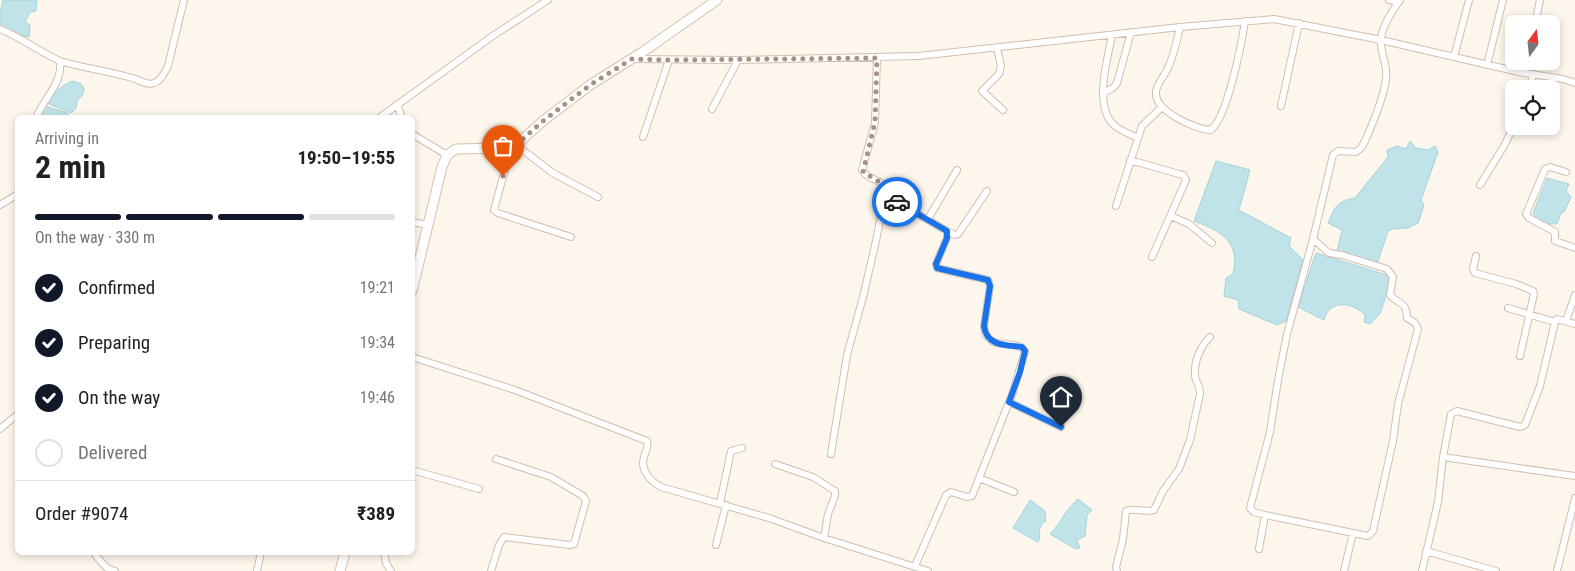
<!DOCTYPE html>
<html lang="en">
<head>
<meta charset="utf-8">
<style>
  body { margin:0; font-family:"Roboto Condensed",sans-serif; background:#f6f6f6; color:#202124; height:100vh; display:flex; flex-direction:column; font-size:19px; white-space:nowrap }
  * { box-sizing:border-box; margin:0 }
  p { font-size:16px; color:#757577 }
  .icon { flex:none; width:28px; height:28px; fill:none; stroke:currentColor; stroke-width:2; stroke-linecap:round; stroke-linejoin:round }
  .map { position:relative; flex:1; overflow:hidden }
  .details { position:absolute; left:15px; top:115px; width:400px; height:440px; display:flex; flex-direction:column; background:#fff; border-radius:8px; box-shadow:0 2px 8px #0003 }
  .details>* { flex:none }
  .needle { width:32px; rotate:15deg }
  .fabs { position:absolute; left:1505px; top:15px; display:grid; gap:10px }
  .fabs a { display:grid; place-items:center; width:55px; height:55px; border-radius:8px; background:#fff; box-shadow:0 2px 8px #0003; font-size:25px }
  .pin { position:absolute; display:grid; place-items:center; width:42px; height:42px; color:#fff; margin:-51px -21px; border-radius:50% 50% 50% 0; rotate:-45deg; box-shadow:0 0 5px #0007 }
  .pin .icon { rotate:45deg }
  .courier { position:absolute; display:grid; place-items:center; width:50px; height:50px; margin:-25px; border:4px solid #1a73e8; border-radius:50%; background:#fff; color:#222; box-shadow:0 1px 6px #0007 }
  .headline em { font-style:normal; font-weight:700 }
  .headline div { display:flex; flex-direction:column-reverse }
  .headline { display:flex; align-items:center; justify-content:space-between; height:85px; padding:0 20px }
  h1 { font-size:32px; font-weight:700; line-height:38px }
  .bar { display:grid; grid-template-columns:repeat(4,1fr); gap:8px 5px; align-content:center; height:60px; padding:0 20px }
  .bar i { height:6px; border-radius:4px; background:#e0e0e0 }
  .bar .on { background:#111827 }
  .bar p { grid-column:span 4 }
  .line { display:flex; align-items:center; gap:12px; padding:0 20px; border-top:1px solid #e0e0e0 }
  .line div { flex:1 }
  ol { padding:0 20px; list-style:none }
  li { display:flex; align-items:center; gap:15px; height:55px }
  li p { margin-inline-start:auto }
  li .icon { padding:5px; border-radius:50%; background:#111827; color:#fff; stroke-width:4 }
  li:last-child { color:#757577 }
  li i { width:28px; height:28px; border:2px solid #e0e0e0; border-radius:50% }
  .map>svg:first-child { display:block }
</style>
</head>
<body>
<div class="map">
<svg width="1575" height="571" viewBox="0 0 1575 571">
  <rect width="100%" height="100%" fill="#fdf6ec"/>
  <path fill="#bfe3e8" stroke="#a5d3da" d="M 3,0 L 37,0 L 36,11 L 30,12 L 25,22 L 30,25 L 29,37 L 11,33 L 0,27 L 0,14 Z
    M 73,81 L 81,84 L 84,88 C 84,94 82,97 77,100 L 76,108 L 71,113 L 49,104 C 51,94 63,84 73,81 Z
    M 45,106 L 67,113 L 70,117 L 40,118 Z
    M 1410,141 L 1416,148 L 1428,150 L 1435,146 L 1438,152 L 1421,200 L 1424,205 L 1418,223 L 1408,228 L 1393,229 L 1388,231 L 1377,264 L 1337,251 L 1342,230 L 1328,223 C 1335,207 1337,201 1355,198 L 1388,157 L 1387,150 L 1397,146 L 1406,149 Z
    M 1216,161 L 1250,170 L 1239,210 L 1291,238 L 1289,246 L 1303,260 L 1286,321 L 1277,325 L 1239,309 L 1238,300 L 1224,296 L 1226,278 L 1233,274 C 1241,242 1221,231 1194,221 Z
    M 1547,178 L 1569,184 L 1566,191 L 1571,197 L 1564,212 L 1561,213 L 1557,224 L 1547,224 L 1537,221 L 1533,213 Z
    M 1316,253 L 1390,276 C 1390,282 1382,311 1379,315 C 1376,318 1373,321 1370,324 L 1364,322 L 1365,315 C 1353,302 1329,299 1324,320 L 1298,307 Z
    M 1078,499 L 1092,510 L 1087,515 L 1085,536 L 1077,540 L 1080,548 L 1076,549 L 1050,534 C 1061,523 1066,509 1078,499 Z
    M 1030,500 L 1045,511 L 1046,521 L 1043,522 L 1039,530 L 1040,536 L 1038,542 L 1013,528 Z"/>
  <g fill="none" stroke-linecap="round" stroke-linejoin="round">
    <defs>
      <path id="street" d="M 1389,0 L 1399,2
        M 1535,24 L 1540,0
        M 1180,27 C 1177,41 1174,55 1168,68 C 1165,75 1156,85 1156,92 C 1154,111 1195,129 1210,130 C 1227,121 1242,41 1245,21
        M 0,29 C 21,37 39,52 60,61
        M 1112,35 C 1108,58 1093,106 1114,125 C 1120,131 1130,134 1138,138
        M 997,48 L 1001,66 L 999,74 L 982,91 L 1003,110
        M 1454,57 L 1469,0
        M 633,59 L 738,60 L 918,56 L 1180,27 L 1274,19 L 1381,40 L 1519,72 L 1563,79 L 1575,83
        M 1487,65 L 1503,0
        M 1528,89 L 1534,74
        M 1103,93 L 1113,88 L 1117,83 L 1131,32
        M 397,104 L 402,118
        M 1281,106 L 1299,23
        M 712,109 L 738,60
        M 36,118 C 44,98 63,83 60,61 C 83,68 108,71 132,78 C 138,79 147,86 154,83 C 161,81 165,72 168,66 L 184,0
        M 379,118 L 494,35 L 548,0
        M 412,134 L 447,155
        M 643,137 L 669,60
        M 516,145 L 553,173 L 598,197
        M 511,147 L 494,210 L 498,213 L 571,237
        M 1130,160 L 1179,174 L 1183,175 L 1186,180 L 1152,257
        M 1566,172 L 1550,167 L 1545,169 L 1526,214 L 1529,218 L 1555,232 L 1555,241 L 1575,248
        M 1480,185 L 1504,146 L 1514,125
        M 885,195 L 947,231 L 947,238 L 936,264 L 937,268 L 988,280 L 990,286 L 984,326 C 986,354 1016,337 1025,351 L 1013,392 L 972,496 L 967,497 L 951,492 L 946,495 L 915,566
        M 0,205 L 18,194
        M 1116,206 L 1142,126 L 1162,107
        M 1171,216 L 1189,224 L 1212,243
        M 928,219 L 957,170
        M 412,222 L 428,225
        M 947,231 L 955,235 L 958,234 L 987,191
        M 1313,239 L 1329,253 L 1342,255 L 1387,269 L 1393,277 L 1390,295 C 1400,306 1406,300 1407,318 L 1415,323 L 1418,329 L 1398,404 L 1393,441 L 1373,531 L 1368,536 L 1265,515 L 1254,512 L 1250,508 L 1270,432 L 1278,380 L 1287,334 L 1313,239 L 1333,155 L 1338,151 L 1356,152 L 1361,148 L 1365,141 C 1373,123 1384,98 1386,79 C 1388,67 1382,57 1381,45 C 1379,30 1392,11 1400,0
        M 1476,256 L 1473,269 L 1475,273 L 1516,284 L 1533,291 L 1534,294 L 1520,356
        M 1508,308 L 1555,322
        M 1566,321 L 1575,295
        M 412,357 L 515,390 L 647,441 C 649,447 646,450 644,457 C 640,470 650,481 661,487 L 769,518 L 824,538 L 928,571
        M 1009,402 L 1061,427
        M 0,429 L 18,414
        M 831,454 L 847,355 L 863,297 L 876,241 L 885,195 C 886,176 869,183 862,170 L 875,123 L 877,58
        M 1443,457 L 1575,476
        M 775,464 L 813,477 L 835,491 L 835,496 L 828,514 L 824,538
        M 412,470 L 479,489
        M 979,478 L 1014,492
        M 720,503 L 731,451 L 742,448
        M 716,545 L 726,505
        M 1259,549 L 1265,515
        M 1426,551 L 1496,571
        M 384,552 L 386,563 L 391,571
        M 96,556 L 107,568 L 115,571
        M 257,571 L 261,552
        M 491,571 L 499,545 L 504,537 L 570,545 L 574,544 L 586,501 L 583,496 L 551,477 L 496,459
        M 1117,571 L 1116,567 L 1123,539 L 1126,511 C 1135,507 1145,513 1154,510 L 1163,491 L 1179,469 L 1190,440 L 1200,394 C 1201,386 1195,382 1195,375 C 1194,361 1200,347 1210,337
        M 1344,571 L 1353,533
        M 1422,571 L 1438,502 L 1443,457 L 1451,414 L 1457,411 L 1520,427 L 1525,425 L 1540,386 L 1555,322 L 1557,319 L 1575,324
        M 1557,571 L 1575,498"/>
      <path id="secondary" d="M 412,291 L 442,167 L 447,155 L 456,149 L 504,148 L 516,145 L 543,121 L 590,85 L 641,53 L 717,0
        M 340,571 L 345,552"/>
    </defs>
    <use href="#street" stroke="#d1beb0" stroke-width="8"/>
    <use href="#secondary" stroke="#d6c0b0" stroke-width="11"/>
    <use href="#street" stroke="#fff" stroke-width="6"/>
    <use href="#secondary" stroke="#fff" stroke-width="9"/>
  </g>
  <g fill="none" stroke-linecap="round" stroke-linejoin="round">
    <path stroke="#a89285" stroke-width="5" stroke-dasharray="0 9" d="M 503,176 L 511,147 L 516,145 L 543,121 L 590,85 L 632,59 L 669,60 L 877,58 L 875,122 L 863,172 L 883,184 L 885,188 L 885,195 L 897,202"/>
    <path stroke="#1a73e8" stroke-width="6" d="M 897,202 L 947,231 L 947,238 L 936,264 L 937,268 L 988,280 L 990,286 L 984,326 C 986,346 1006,345 1022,347 L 1025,351 L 1020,372 L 1009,402 L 1061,427"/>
  </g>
</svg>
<div class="fabs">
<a><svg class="needle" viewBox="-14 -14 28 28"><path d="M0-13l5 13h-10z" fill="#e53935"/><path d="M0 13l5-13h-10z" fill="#757577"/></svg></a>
<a><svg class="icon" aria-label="locate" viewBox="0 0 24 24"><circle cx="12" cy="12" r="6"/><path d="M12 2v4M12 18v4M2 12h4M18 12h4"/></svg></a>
</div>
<div class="pin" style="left:503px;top:176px;background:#ea580c"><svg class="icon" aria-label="bag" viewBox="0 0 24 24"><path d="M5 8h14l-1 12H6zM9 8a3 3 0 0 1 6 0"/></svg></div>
<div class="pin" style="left:1061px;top:427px;background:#1f2937"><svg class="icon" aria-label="home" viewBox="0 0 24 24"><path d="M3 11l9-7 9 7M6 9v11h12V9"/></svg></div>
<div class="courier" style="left:897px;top:202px"><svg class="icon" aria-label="car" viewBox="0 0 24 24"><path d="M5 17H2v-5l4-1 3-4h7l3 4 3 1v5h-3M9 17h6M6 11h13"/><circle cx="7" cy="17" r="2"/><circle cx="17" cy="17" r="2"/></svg></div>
<section class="details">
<div class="headline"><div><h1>2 min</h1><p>Arriving in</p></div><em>19:50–19:55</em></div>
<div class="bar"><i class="on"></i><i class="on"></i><i class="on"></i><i></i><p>On the way · 330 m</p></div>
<ol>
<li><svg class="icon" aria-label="check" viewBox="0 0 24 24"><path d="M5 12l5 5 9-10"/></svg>Confirmed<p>19:21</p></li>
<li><svg class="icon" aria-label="check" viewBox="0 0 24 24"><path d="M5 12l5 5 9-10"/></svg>Preparing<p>19:34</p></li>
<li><svg class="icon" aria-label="check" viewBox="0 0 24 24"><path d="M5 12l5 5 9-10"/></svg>On the way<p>19:46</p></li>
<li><i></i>Delivered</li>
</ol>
<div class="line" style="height:65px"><div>Order #9074</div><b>₹389</b></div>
</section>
</div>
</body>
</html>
